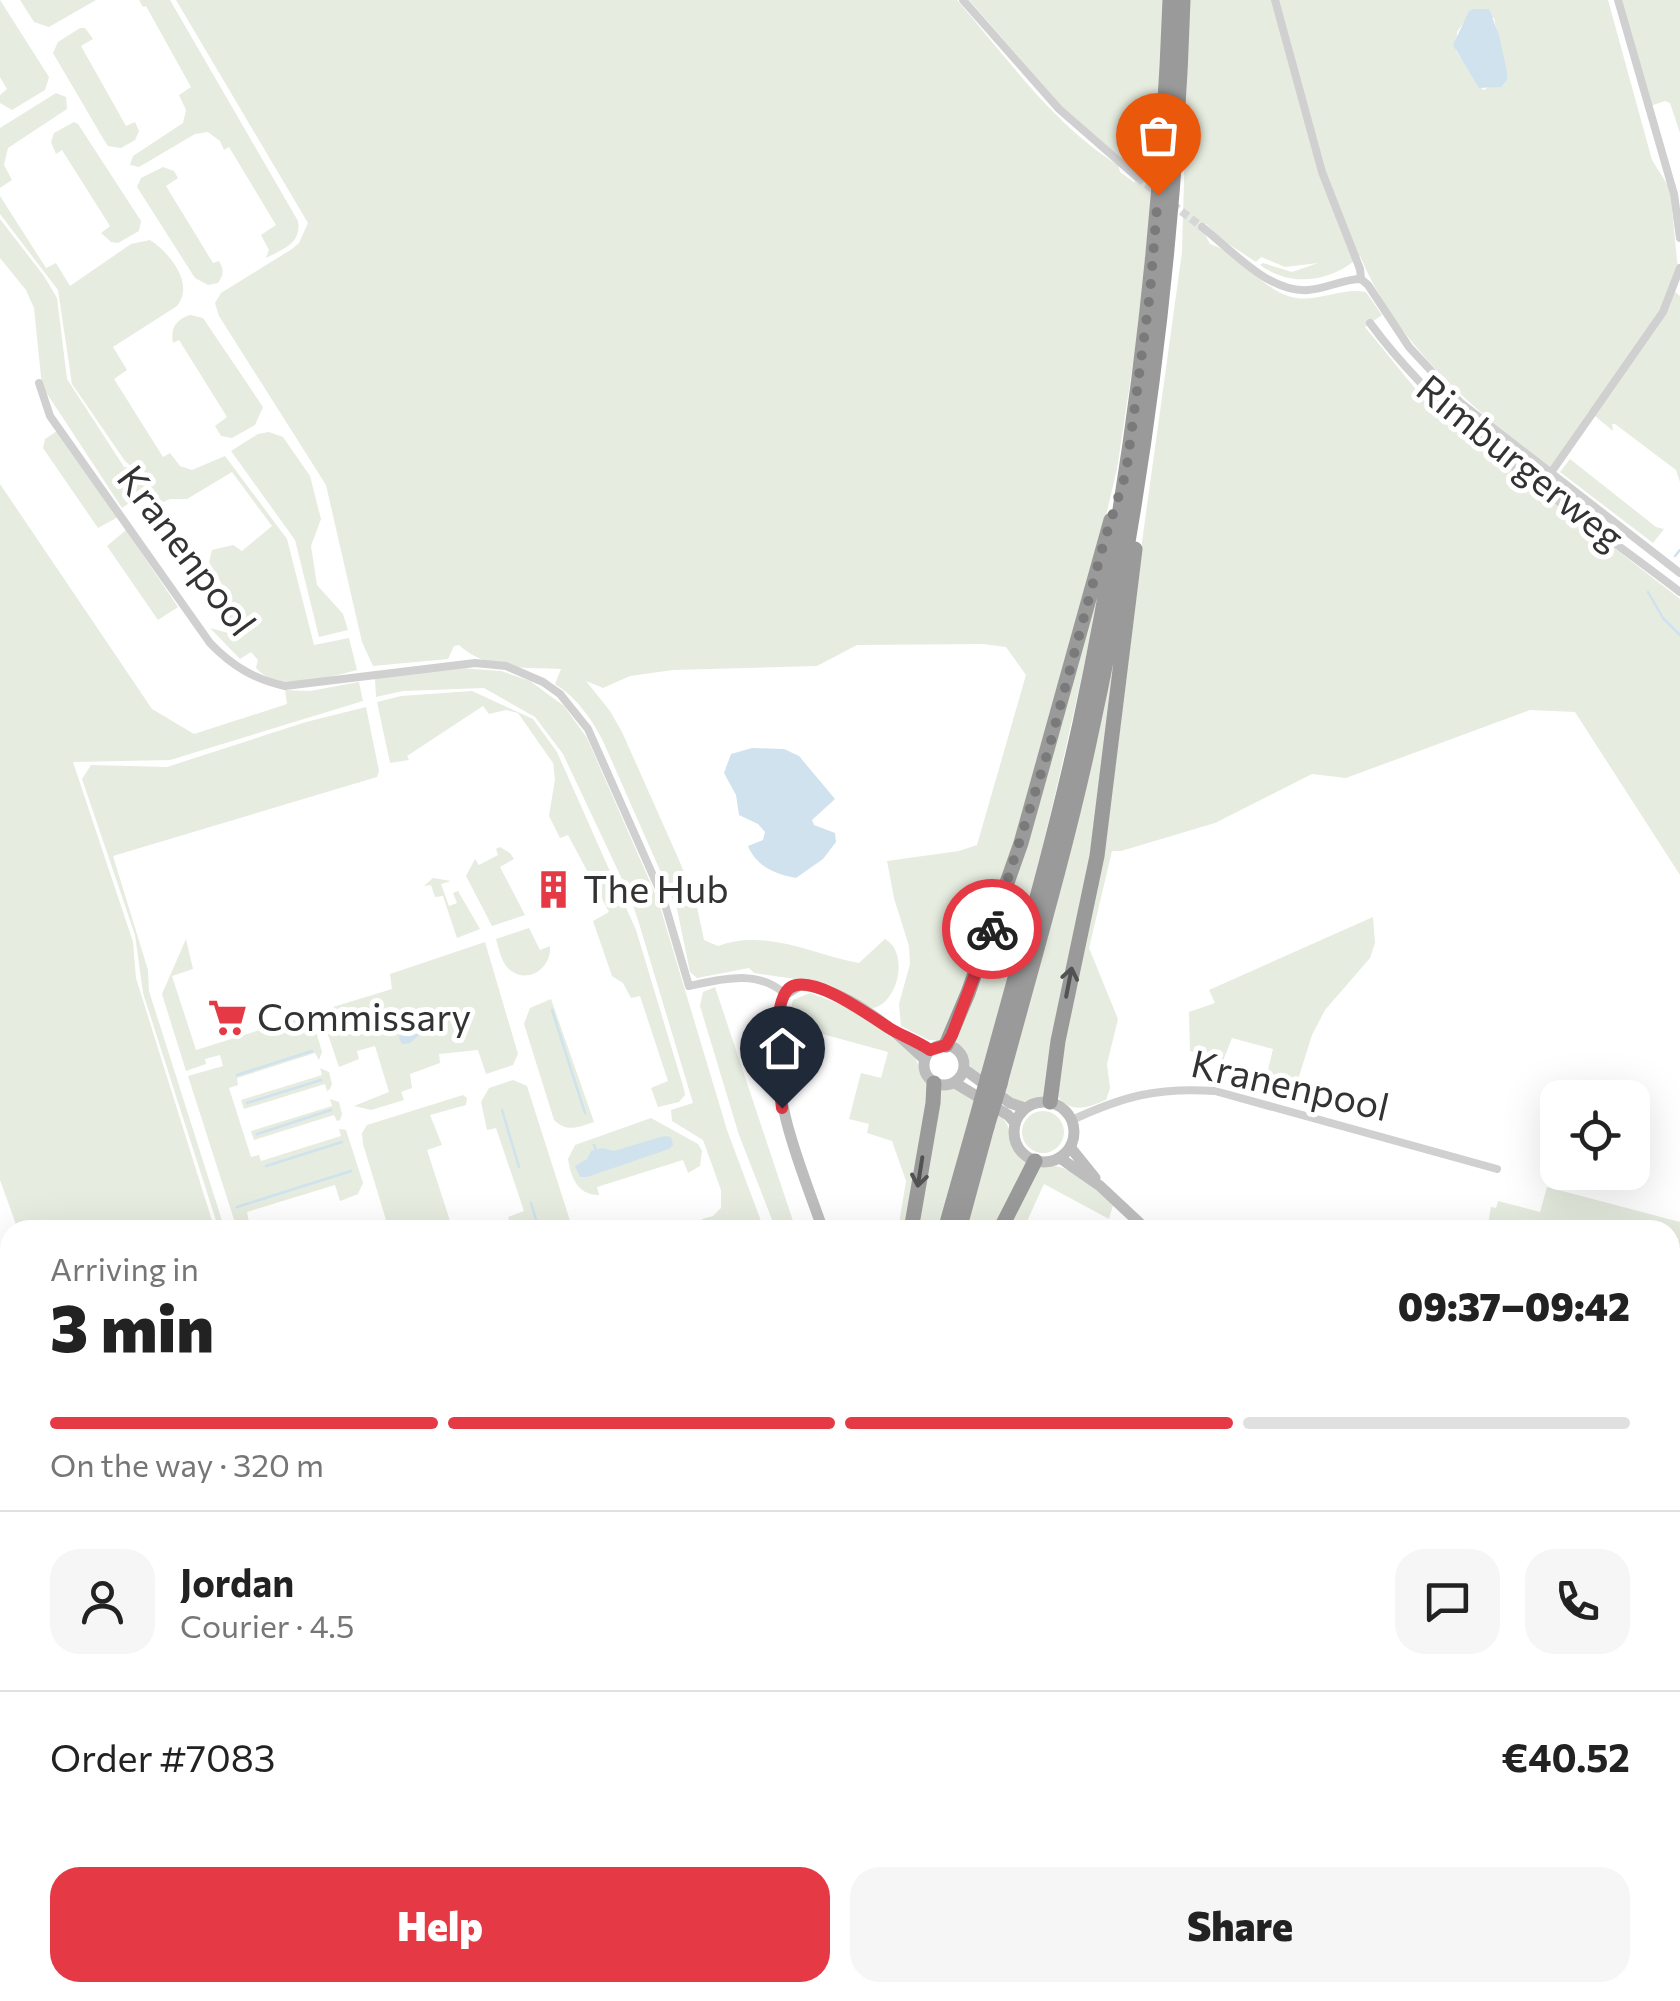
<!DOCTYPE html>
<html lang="en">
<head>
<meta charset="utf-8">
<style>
  body { margin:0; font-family:Commissioner,sans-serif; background:#f6f6f6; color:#222; height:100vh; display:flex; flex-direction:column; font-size:38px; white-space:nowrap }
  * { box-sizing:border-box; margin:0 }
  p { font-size:32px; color:#767676 }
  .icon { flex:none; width:55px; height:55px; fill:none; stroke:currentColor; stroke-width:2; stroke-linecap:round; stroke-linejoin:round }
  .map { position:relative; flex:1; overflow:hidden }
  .drawer { position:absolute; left:0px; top:1220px; width:1680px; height:782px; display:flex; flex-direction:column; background:#fff; border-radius:30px 30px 0 0; box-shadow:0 10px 40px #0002 }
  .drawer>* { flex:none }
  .controls { position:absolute; left:1540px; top:1080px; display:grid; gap:20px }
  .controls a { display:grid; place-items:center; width:110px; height:110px; border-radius:20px; background:#fff; box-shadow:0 10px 40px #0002; font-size:50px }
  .pin { position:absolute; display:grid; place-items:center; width:85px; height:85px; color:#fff; margin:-102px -42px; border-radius:50% 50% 50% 0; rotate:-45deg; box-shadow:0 0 10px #0007 }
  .pin .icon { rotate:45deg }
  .courier { position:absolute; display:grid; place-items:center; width:100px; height:100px; margin:-50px; border:8px solid #e63946; border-radius:50%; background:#fff; color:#222; box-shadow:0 2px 12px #0007 }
  .headline em { font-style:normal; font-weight:800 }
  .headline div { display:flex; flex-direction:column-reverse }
  .headline { display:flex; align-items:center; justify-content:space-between; height:170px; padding:0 50px }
  h1 { font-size:65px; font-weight:800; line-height:75px }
  .bar { display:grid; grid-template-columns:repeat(4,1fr); gap:15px 10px; align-content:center; height:120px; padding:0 50px }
  .bar i { height:12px; border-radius:8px; background:#e0e0e0 }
  .bar .on { background:#e63946 }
  .bar p { grid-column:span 4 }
  .line { display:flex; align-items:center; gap:25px; padding:0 50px; border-top:2px solid #e0e0e0 }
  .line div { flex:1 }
  .round { display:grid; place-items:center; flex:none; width:105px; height:105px; border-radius:30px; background:#f6f6f6 }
  .primary-button { display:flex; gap:20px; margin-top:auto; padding:20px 50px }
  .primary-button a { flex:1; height:115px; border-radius:30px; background:#e63946; color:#fff; font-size:40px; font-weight:800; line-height:115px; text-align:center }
  .primary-button a+a { background:#f6f6f6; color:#222 }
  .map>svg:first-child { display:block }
</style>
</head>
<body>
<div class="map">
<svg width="1680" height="2001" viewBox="0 0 1680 2001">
  <rect width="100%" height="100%" fill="#fff"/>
  <path fill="#e6ecdf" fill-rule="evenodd" d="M 0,0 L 49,77 L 45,90 L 12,110 L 0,103 L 0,95 L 7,89 L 0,77 Z
    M 20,0 L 96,0 L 49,27 L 34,22 Z
    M 139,0 L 170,0 L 298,221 C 302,243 283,249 266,258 L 269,250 L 261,235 L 276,225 L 229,147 L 224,150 L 220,141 L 208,132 L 195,134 L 139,167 L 130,165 L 133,156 L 183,123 L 186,110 L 179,95 L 191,87 L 146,6 L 143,7 Z
    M 176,0 L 957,0 C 1006,57 1055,126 1118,165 L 1120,172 L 1135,183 L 1134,169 L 1125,161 L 1122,162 L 1063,108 L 969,0 L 1164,0 L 1160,110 L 1138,330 L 1117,469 L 1104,524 L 1110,544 C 1073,720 1035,895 983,1067 L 1009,1081 L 1116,638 L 1138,571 L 1182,252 L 1189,0 L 1608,0 L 1652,160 L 1670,189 L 1678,270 L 1673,290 L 1680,296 L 1680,482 L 1676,470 L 1615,424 L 1612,424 L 1613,431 L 1589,411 L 1550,468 C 1473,409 1398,347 1360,256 C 1332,282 1292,288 1260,265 L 1263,263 L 1292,272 L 1318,263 L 1285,267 L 1261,257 L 1256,262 L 1227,243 L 1206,224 L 1201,227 L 1210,244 C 1240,253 1258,286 1288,296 C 1314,305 1340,287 1366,292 L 1382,315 L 1365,327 L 1427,403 L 1680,599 L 1680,875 L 1575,712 L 1530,710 L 1346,778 L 1312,774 L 1215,823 L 1121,851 L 1112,851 L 1089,948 L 1118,1019 L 1107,1064 L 1110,1088 L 1106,1100 C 1086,1108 1072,1114 1057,1096 L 1017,1103 L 973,1072 L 965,1054 L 954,1041 L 929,1040 L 901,1026 L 899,1004 L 910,964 L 909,946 L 894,898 L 887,861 L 959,851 L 977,845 L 1026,675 L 1006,647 L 983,644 L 857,645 L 817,666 L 673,670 L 630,676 L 603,688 L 586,681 L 610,711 L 622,732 L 679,860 L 696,902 L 704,940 L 718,946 C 765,928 814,955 859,963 L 885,939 C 909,952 899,1002 873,1008 L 809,981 L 754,973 L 749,968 L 697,978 L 690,972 L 677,909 L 603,741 C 591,718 577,698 555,684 L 561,669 C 528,668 485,670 459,645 L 454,646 L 448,659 L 373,666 L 362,642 L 326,485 L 219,316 L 215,303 L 221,293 L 292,249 L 299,243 L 308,223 ZM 1467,18 L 1494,18 L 1507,79 L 1483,90 L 1456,51 L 1457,32 Z
    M 1622,0 L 1680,0 L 1680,133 L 1670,103 L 1665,101 L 1650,106 Z
    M 80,28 L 85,28 L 93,39 L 81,46 L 126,126 L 135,122 L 139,131 L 135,140 L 121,148 L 108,146 L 104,140 L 53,53 L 58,42 Z
    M 56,93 L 66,97 L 67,109 L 8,148 L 4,165 L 12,180 L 0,188 L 0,128 Z
    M 74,122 L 78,124 L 141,221 L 139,231 L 118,243 L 111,242 L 101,233 L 110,226 L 62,150 L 56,154 L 51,142 L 54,133 Z
    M 163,167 L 174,171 L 178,178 L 166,186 L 213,263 L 219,261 C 224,270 224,274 218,283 L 208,285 L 195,278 L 137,187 L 141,178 Z
    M 0,196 L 46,268 L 56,263 L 70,286 L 131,244 L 150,240 C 170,253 195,284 177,306 L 113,347 L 127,370 L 114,379 L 163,457 L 170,453 L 180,466 L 192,470 L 225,456 L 287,539 L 314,645 L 349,638 L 357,670 C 329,677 278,694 256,668 L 258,660 L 251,652 L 240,659 L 210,628 L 235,635 L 216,616 L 227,593 L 209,562 L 212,550 L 233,545 L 242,551 L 272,526 L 232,472 L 187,499 L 170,499 L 157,505 L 145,492 L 122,508 L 42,386 L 34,308 L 26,290 L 0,258 L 0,219 L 44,276 L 57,298 L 67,379 L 124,467 L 133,468 L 125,461 L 72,384 L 58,290 L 0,214 Z
    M 190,315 L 203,318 L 263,407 L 255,425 L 232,438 L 221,436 L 215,426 L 227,417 L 179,340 L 173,343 C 170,329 176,319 190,315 Z
    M 57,431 L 118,517 L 98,528 L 43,448 L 45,439 Z
    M 269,432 L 283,437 L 310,476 L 321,519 L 311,546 L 317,585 L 343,614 L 348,630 L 319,637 L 295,540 L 231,451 L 258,434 Z
    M 1570,459 L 1656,527 L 1664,529 L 1653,543 L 1560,472 Z
    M 0,484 L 152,709 L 194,734 L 287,704 L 285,690 L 310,691 L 359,682 L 363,701 L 170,760 L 73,762 L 133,942 L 136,978 L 215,1230 L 18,1230 L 0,1180 Z
    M 126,530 L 178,607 L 158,620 L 107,546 Z
    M 461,668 L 501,671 L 530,681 L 564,706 L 587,738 L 658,900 L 727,1130 L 764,1229 L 762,1230 L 705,1230 L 702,1219 L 713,1216 L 721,1208 L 721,1190 L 703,1140 L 672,1121 L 671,1110 L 693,1103 L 638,920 L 629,894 L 563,754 L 535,717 L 484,688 L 403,691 L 376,697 L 375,678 Z
    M 472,691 L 533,719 L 557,752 L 636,930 L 684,1089 L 685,1095 L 679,1102 L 658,1107 L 651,1088 L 668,1081 L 640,996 L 631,998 L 623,983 L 612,976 L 593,921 L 609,912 L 568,835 L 560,838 L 549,816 L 555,779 L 553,763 L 518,713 L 506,710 L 489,714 L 483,706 L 407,756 L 409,760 L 390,763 L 377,702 L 401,696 Z
    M 366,707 L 379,771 L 377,777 L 113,856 L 148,970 L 149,991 L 225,1230 L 219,1230 L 143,993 L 135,935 L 82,779 L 91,765 L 167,767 L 306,722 Z
    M 500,847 L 510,853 L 514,859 L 500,867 L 525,915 L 492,926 L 466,876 L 475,859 L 479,865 L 498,855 L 496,849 Z
    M 433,878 L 451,881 L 441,884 L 449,906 L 457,903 L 453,893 L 458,891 L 480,929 L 457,938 L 443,896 L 435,897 L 431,885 L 424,886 Z
    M 1373,917 L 1375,943 L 1370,958 L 1325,1010 L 1312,1035 L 1291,1102 L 1262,1094 L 1273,1049 L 1232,1038 L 1223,1061 L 1190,1051 L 1189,1012 L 1215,1003 L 1209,990 Z
    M 529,928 L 540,950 L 550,946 C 552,967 529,985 510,970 C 501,963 499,949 496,939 Z
    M 186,939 L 193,969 L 172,976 L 196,1050 L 311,1014 L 322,1052 L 319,1060 L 315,1053 L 237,1078 L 238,1085 L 229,1088 L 251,1157 L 259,1155 L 261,1161 L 341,1136 L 339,1129 L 346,1130 L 363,1183 L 358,1194 L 340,1201 L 335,1185 L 247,1212 L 249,1222 L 236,1226 L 188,1076 L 223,1066 L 220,1055 L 205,1059 L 206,1064 L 186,1071 L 162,994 Z
    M 485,942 L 518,1054 L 513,1065 L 486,1074 L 478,1050 L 439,1054 L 440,1063 L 410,1074 L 412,1088 L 401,1092 L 404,1100 L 371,1110 L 354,1106 L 389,1092 L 375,1046 L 357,1051 L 359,1059 L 339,1067 L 320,1011 L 392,989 L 390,974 Z
    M 715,987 L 796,1230 L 776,1230 L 739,1135 L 700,1006 L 703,992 Z
    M 810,993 L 845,1006 L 873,1023 L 913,1054 L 929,1086 L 907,1230 L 898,1230 L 906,1181 L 892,1141 L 867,1133 L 869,1124 L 849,1119 L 861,1073 L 881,1078 L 888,1052 L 808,1030 L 810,1020 L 789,1015 L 793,1000 Z
    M 551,999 L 594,1122 C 579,1127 567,1133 554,1120 L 524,1024 L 530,1008 Z
    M 320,1068 L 329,1072 L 332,1084 L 330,1089 L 327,1091 L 325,1084 L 244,1109 L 241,1100 L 322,1075 Z
    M 513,1080 L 527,1086 L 573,1230 L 512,1230 L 508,1217 L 524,1211 L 496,1128 L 487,1130 L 481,1102 L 489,1088 Z
    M 954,1088 L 975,1096 L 938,1230 L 913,1230 L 939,1089 Z
    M 463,1095 L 467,1098 L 466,1105 L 430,1115 L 442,1145 L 427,1150 L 453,1230 L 389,1230 L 363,1144 L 362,1133 L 367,1125 Z
    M 330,1099 L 339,1102 L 342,1114 L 340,1120 L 337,1121 L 334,1115 L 254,1140 L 251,1131 L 332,1106 Z
    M1022 1132a21 21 0 1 1 42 0a21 21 0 1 1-42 0Z
    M 999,1114 C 1015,1129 1008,1147 1027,1163 L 996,1230 L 964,1230 Z
    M 651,1118 L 698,1144 L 702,1151 L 700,1166 L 688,1173 L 683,1160 L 597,1187 L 599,1195 C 577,1195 571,1177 568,1159 L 575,1145 Z
    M 1043,1165 C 1073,1164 1091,1186 1113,1205 L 1109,1219 L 1044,1184 L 1023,1230 L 1004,1230 L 1032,1170 Z
    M 1547,1187 L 1680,1222 L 1680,1271 L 1670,1271 L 1670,1230 L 1487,1230 L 1491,1207 L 1496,1208 L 1498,1201 L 1540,1212 Z
    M 1670,1295 L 1680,1295 L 1680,1412 L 1671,1420 Z
    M 1670,1473 L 1680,1473 L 1680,1539 L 1670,1550 Z
    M 1670,1577 L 1680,1577 L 1680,2001 L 740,2001 L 744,1992 L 1670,1992 Z
    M 448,1993 L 448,1992 L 662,1993 L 660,2001 L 451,2001 Z"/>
  <path fill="#cfe2ee" d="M 1474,9 L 1489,9 L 1499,35 L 1507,72 L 1507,80 L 1501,87 L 1479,88 L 1453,45 L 1469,11 Z
    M 752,748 L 784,749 L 799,756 L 835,799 L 812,820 L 814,825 L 835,833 L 836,842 L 823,859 L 796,878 C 776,875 756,866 748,846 L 763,840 L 765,832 L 758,824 L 739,815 L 736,795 L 724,773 L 731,754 Z
    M 425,1011 L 445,1016 L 441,1025 L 419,1035 L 410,1043 L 402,1044 L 399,1038 L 404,1022 Z
    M 664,1136 L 671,1137 L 673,1145 L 669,1149 L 587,1177 L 580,1177 L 575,1166 L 587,1159 L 591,1151 L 602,1148 L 614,1151 Z"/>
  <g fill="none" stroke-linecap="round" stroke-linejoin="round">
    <path stroke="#cfe2ee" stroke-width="2.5" d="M 1675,556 L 1680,550
      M 1648,592 L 1663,618 L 1680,635
      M 552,1010 L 585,1113
      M 237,1075 L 312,1051
      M 247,1103 L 321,1080
      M 502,1110 L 519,1167
      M 257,1134 L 331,1110
      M 594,1145 L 596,1150
      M 266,1166 L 342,1142
      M 531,1203 L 539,1230
      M 237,1207 L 351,1171
      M 1670,1389 L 1680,1382
      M 1232,2001 L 1234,1992
      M 1243,2001 L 1249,1992"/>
    <path stroke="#d6d6d6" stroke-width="8" stroke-dasharray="8 4" stroke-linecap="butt" d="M 1137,177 L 1157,193
      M 1172,204 L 1202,227"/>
    <path stroke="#d0d0d0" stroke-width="8" d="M 963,0 L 1059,109 L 1137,177
      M 1275,0 L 1322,172 L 1360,269 L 1361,279 L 1368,285 L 1409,347 L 1461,403 L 1680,573
      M 1618,0 L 1674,194 L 1680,238
      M 1202,227 C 1231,249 1268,293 1308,290 C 1326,289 1343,279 1361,279
      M 1370,323 C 1452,434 1572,509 1680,592
      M 39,383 L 50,416 L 210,643 C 232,666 254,679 285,686 L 475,663 L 506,666 L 543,682 L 560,694 L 588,729 L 663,898 L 689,986 C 722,979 758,969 785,994
      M 1550,474 L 1663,312 L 1680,268
      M 1072,1120 C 1124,1096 1158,1087 1215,1091 L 1497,1169"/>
    <path stroke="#bdbdbd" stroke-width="11" d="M 894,1031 L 930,1050
      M924 1065a20 20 0 1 1 40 0a20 20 0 1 1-40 0Z
      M 964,1069 L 1010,1103 L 1025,1108
      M 955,1083 L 1008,1115 L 1015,1123
      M1014 1132a30 30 0 1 1 60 0a30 30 0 1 1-60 0Z
      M 1070,1147 L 1095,1178
      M 1060,1158 L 1100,1186 L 1147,1230
      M 823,1230 C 800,1164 772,1104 778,1032 C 779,1019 779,1006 785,994 L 799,985 C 846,988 892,1028 924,1059
      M 1670,1276 L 1680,1276
      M 668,2001 L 670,1992"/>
    <path stroke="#9a9a9a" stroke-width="15" d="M 946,1045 L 968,993 L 1021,843 L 1111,520
      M 988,1076 C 1020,959 1054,842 1080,723 C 1131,485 1161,243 1170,0
      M 1000,1084 C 1030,972 1063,861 1088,748 C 1142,502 1175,252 1183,0
      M 1050,1102 L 1058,1041 L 1097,856 L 1135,549
      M 911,1230 L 933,1103 L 934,1083
      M 945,1230 L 976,1120
      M 959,1230 L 987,1127
      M 1000,1230 L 1035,1161
      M 693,2001 L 695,1992
      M 706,2001 L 708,1992"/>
    <path stroke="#9a9a9a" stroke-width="15" d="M 976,1120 L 988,1076
      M 987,1127 L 1000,1084"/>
  </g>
  <defs><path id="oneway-shaft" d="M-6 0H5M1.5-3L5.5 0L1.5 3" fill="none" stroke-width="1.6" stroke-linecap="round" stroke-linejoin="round" transform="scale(2.5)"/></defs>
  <g stroke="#525252">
    <use href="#oneway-shaft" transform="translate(1069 982) rotate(-79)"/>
    <use href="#oneway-shaft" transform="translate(920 1172) rotate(99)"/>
  </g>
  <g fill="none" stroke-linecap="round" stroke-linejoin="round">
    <path stroke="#7a7a7a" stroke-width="10" stroke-dasharray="0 18" d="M 992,929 L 1049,748 L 1104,542 L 1126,473 L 1150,293 L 1158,195"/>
    <path stroke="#e63946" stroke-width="12" d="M 782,1108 C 779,1084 769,1000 791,987 C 814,974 870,1016 889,1028 C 902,1036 917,1041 930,1050 L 946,1045 L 952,1035 L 992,929"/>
  </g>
  <defs>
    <symbol id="building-bare" viewBox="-9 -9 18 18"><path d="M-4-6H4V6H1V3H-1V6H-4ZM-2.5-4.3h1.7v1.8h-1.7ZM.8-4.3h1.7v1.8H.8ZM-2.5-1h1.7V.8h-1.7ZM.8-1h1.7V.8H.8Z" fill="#e63946" stroke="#fff" stroke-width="2.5" paint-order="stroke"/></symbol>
    <symbol id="supermarket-bare" viewBox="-9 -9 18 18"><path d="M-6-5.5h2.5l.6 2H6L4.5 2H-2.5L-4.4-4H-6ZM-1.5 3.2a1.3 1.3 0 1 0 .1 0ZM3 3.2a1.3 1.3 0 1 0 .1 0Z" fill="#e63946" stroke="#fff" stroke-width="2.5" paint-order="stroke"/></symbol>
  </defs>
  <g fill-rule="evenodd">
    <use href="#building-bare" x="526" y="862" width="55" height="55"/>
    <use href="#supermarket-bare" x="200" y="990" width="55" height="55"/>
  </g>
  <g text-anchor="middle" stroke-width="10" stroke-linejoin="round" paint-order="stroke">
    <g font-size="38" fill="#333" stroke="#fff">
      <text transform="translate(1520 463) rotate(39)" y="13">Rimburgerweg</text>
      <text transform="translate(186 551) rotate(53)" y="13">Kranenpool</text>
      <text transform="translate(1290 1086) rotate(13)" y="13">Kranenpool</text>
    </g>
    <g font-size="38" fill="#333" stroke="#fff" text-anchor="start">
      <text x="583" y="903">The Hub</text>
      <text x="257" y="1031">Commissary</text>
    </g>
  </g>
</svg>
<div class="controls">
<a><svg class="icon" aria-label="locate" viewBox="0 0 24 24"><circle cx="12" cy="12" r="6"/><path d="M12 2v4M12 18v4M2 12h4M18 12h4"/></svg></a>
</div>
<div class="pin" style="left:1158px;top:195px;background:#ea580c"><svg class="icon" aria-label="bag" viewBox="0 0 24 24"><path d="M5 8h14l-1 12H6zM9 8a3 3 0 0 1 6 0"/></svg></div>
<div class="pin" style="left:782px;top:1108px;background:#1f2937"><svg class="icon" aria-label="home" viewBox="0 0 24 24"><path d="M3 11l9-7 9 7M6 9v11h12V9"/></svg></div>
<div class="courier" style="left:992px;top:929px"><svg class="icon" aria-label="bike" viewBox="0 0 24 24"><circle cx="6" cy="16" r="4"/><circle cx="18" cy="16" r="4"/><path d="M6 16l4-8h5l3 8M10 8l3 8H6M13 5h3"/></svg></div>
<section class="drawer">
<div class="headline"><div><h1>3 min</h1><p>Arriving in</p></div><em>09:37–09:42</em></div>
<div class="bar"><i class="on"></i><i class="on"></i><i class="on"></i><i></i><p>On the way · 320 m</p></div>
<div class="line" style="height:180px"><a class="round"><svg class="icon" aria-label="person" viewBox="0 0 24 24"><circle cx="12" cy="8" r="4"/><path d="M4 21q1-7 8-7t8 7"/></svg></a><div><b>Jordan</b><p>Courier · 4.5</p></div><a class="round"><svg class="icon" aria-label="chat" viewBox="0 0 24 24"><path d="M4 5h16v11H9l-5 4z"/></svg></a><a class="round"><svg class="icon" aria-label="phone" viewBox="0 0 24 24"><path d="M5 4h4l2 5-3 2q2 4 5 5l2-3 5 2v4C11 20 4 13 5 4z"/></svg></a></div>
<div class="line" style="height:130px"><div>Order #7083</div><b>€40.52</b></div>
<div class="primary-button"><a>Help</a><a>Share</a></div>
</section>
</div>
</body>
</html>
